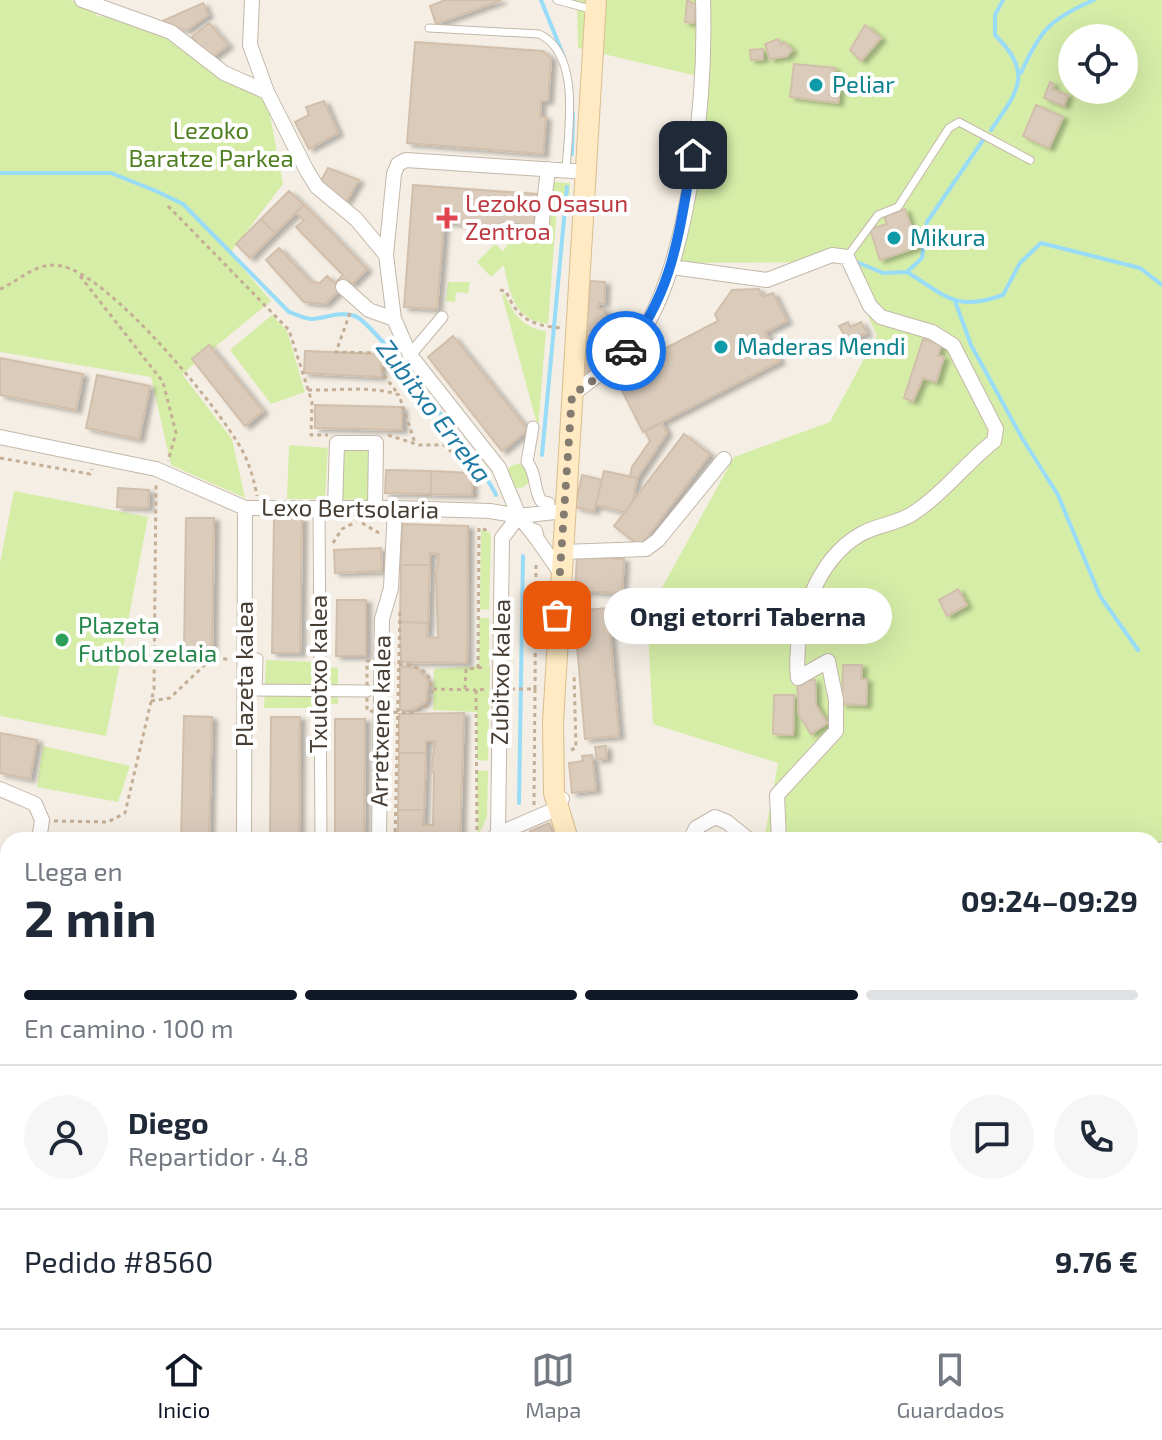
<!DOCTYPE html>
<html lang="es">
<head>
<meta charset="utf-8">
<style>
  body { margin:0; font-family:"Exo 2",sans-serif; background:#f6f6f7; color:#1f2937; height:100vh; display:flex; flex-direction:column; font-size:30px; white-space:nowrap }
  * { box-sizing:border-box; margin:0 }
  p { font-size:26px; color:#747a83 }
  .icon { flex:none; width:44px; height:44px; fill:none; stroke:currentColor; stroke-width:2; stroke-linecap:round; stroke-linejoin:round }
  .map { position:relative; flex:1; overflow:hidden }
  .drawer { position:absolute; left:0px; top:832px; width:1162px; height:496px; display:flex; flex-direction:column; background:#fff; border-radius:24px 24px 0 0; box-shadow:0 8px 32px #0002 }
  .drawer>* { flex:none }
  .fabs { position:absolute; left:1058px; top:24px; display:grid; gap:16px }
  .fabs a { display:grid; place-items:center; width:80px; height:80px; border-radius:50%; background:#fff; box-shadow:0 8px 32px #0002; font-size:40px }
  .pin { position:absolute; display:grid; place-items:center; width:68px; height:68px; color:#fff; margin:-34px; border-radius:16px; box-shadow:0 4px 12px #0006 }
  .courier { position:absolute; display:grid; place-items:center; width:80px; height:80px; margin:-40px; border:6px solid #1a73e8; border-radius:50%; background:#fff; color:#222; box-shadow:0 2px 10px #0007 }
  .bubble { position:absolute; height:56px; border-radius:28px; background:#fff; box-shadow:0 8px 32px #0002; font-size:26px; font-weight:700; line-height:56px; text-align:center }
  .headline em { font-style:normal; font-weight:700 }
  .headline div { display:flex; flex-direction:column-reverse }
  .headline { display:flex; align-items:center; justify-content:space-between; height:136px; padding:0 24px }
  h1 { font-size:52px; font-weight:700; line-height:60px }
  .bar { display:grid; grid-template-columns:repeat(4,1fr); gap:12px 8px; align-content:center; height:96px; padding:0 24px }
  .bar i { height:10px; border-radius:6px; background:#e0e1e3 }
  .bar .selected { background:#111827 }
  .bar p { grid-column:span 4 }
  .line { display:flex; align-items:center; gap:20px; padding:0 24px; border-top:2px solid #e0e1e3 }
  .line div { flex:1 }
  .round { display:grid; place-items:center; flex:none; width:84px; height:84px; border-radius:42px; background:#f6f6f7 }
  .tab-bar { display:flex; justify-content:space-around; align-items:center; height:112px; border-top:2px solid #e0e1e3; background:#fff; font-size:22px; color:#747a83 }
  .tab-bar a { display:grid; justify-items:center; gap:4px }
  .tab-bar .selected { color:#111827 }
  .map>svg:first-child { display:block }
</style>
</head>
<body>
<div class="map">
<svg width="1162" height="1328" viewBox="0 0 1162 1328">
  <defs>
    <filter id="shadow"><feDropShadow dx="5" dy="3" stdDeviation="2" flood-color="#0004"/></filter>
  </defs>
  <rect width="100%" height="100%" fill="#f4eee4"/>
  <path fill="#d6eda8" fill-rule="evenodd" d="M 0,0 L 71,0 L 94,8 L 97,16 L 144,21 L 267,99 L 283,184 L 230,253 L 271,301 L 182,374 L 232,439 L 245,498 L 171,465 L 151,377 L 0,352 Z
    M 577,0 L 1162,0 L 1162,855 L 1154,854 L 1154,840 L 764,840 L 778,763 L 653,724 L 647,615 L 734,457 L 830,422 L 877,335 L 842,262 L 671,263 L 706,78 L 578,48 ZM 1072,38 L 1124,38 L 1124,90 L 1072,90 Z
    M 553,182 L 570,183 L 569,207 L 557,206 L 548,324 C 515,321 509,293 504,265 L 491,277 L 477,262 L 495,244 L 503,251 L 511,241 L 547,244 Z
    M 448,282 L 470,282 L 468,293 L 456,292 L 455,302 L 446,301 Z
    M 505,294 C 513,315 524,328 546,331 L 538,428 L 502,295 Z
    M 272,315 L 287,331 L 305,392 L 271,404 L 230,350 Z
    M 289,445 L 328,448 L 325,499 L 287,499 Z
    M 339,446 L 373,446 L 373,501 L 339,499 Z
    M506 476a12 12 0 1 1 24 0a12 12 0 1 1-24 0Z
    M 14,491 L 148,517 L 106,736 L 0,716 L 0,563 Z
    M 481,530 L 490,533 L 491,539 L 489,610 L 480,609 Z
    M 479,618 L 489,618 L 489,665 L 484,665 L 490,666 L 488,761 L 477,760 L 477,712 L 433,710 L 434,669 L 479,666 Z
    M 266,660 L 319,662 L 318,708 L 264,708 Z
    M 327,667 L 338,668 L 338,704 L 326,704 Z
    M 43,746 L 130,766 L 118,802 L 37,787 Z
    M 477,770 L 488,771 L 487,817 L 478,836 Z
    M 1162,1245 L 1162,1328 L 1148,1328 L 1148,1320 L 1154,1320 L 1154,1253 Z
    M 514,1320 L 577,1320 L 578,1327 L 516,1328 Z
    M 841,1320 L 876,1320 L 877,1328 L 842,1328 Z
    M 942,1320 L 996,1320 L 997,1328 L 941,1328 Z"/>
  <g fill="none" stroke-linecap="round" stroke-linejoin="round">
    <path stroke="#99dcf8" stroke-width="4" d="M 541,0 L 564,57
      M 1021,73 C 1040,30 1050,19 1094,0
      M 991,130 C 1018,91 1034,74 995,35 L 995,15 L 1003,0
      M 572,154 L 573,113
      M 0,173 L 111,173 L 156,191 L 183,204 L 289,312 C 296,314 305,319 312,319 C 326,318 340,311 355,316 C 375,323 485,470 496,495
      M 859,263 L 883,273 L 907,272 L 922,258 L 927,222 L 983,140
      M 907,272 C 946,296 956,312 1003,295 L 1020,263 L 1041,243 L 1140,268 L 1162,285
      M 955,301 L 971,345 L 1022,438 L 1058,495 L 1100,596 L 1138,650
      M 542,455 L 567,187
      M 519,803 L 523,556
      M 0,866 L 8,866
      M 1154,1030 L 1162,1027
      M 780,1328 L 784,1320"/>
  </g>
  <path fill="#dacbbb" stroke="#d2bfab" stroke-width="2" filter="url(#shadow)" d="M 445,0 L 502,0 L 436,24 L 430,6 Z
    M 687,0 L 696,5 L 694,23 L 685,22 Z
    M 203,3 L 208,15 L 187,30 L 158,23 Z
    M 209,23 L 228,45 L 210,59 L 192,37 Z
    M 865,25 L 881,38 L 861,61 L 850,50 Z
    M 778,39 L 781,45 L 784,42 L 792,50 L 787,56 L 770,59 L 765,44 Z
    M 415,42 L 543,51 L 551,58 L 548,101 L 541,101 L 540,117 L 546,117 L 543,154 L 407,143 Z
    M 763,49 L 763,59 L 751,60 L 750,50 Z
    M 794,64 L 835,68 L 834,73 L 841,74 L 838,103 L 790,97 Z
    M 1050,82 L 1054,84 L 1052,89 L 1068,95 L 1064,106 L 1044,98 Z
    M 324,101 L 338,133 L 309,149 L 295,122 L 309,115 L 306,107 Z
    M 1036,105 L 1063,117 L 1049,148 L 1023,136 Z
    M 328,168 L 359,180 L 346,202 L 318,186 Z
    M 413,185 L 537,194 L 535,229 L 444,222 L 437,309 L 404,307 Z
    M 289,191 L 304,205 L 275,233 L 261,219 Z
    M 304,205 L 367,269 L 352,284 L 349,281 L 341,289 L 335,283 L 343,275 L 296,227 L 304,220 L 296,213 Z
    M 905,209 L 918,247 L 880,260 L 870,229 L 887,224 L 884,216 Z
    M 261,219 L 275,233 L 250,258 L 236,244 Z
    M 279,248 L 311,282 L 320,283 L 327,276 L 341,289 L 325,304 L 304,302 L 266,260 Z
    M 590,281 L 605,282 L 604,304 L 599,303 L 598,309 L 605,310 L 600,368 L 582,378 Z
    M 759,289 L 762,297 L 773,293 L 787,321 L 765,332 L 780,361 L 643,432 L 614,375 L 718,321 L 715,314 L 732,290 Z
    M 629,314 L 637,319 L 618,350 L 611,345 L 620,315 L 627,318 Z
    M 848,322 L 850,327 L 861,322 L 867,333 L 848,341 L 839,326 Z
    M 453,336 L 528,430 L 502,451 L 428,357 Z
    M 923,339 L 941,345 L 938,356 L 944,357 L 936,382 L 923,378 L 913,401 L 904,398 Z
    M 209,345 L 263,411 L 245,426 L 192,359 Z
    M 305,351 L 382,354 L 381,377 L 304,373 Z
    M 0,358 L 83,374 L 76,410 L 0,395 Z
    M 97,375 L 150,386 L 139,439 L 86,428 Z
    M 315,405 L 402,407 L 402,430 L 315,428 Z
    M 662,423 L 667,433 L 637,478 L 630,477 L 632,467 L 650,441 L 645,431 Z
    M 684,434 L 710,454 L 640,546 L 614,526 Z
    M 386,470 L 431,471 L 431,494 L 385,493 Z
    M 431,471 L 472,473 L 472,495 L 431,494 Z
    M 604,471 L 637,478 L 633,501 L 625,512 L 596,505 Z
    M 582,475 L 602,480 L 594,511 L 575,507 Z
    M 118,488 L 149,490 L 148,508 L 117,507 Z
    M 186,518 L 214,518 L 212,653 L 184,653 Z
    M 274,518 L 302,518 L 300,653 L 272,653 Z
    M 402,524 L 468,526 L 467,663 L 401,662 L 400,622 L 428,623 L 427,637 L 438,638 L 436,574 L 439,554 L 430,553 L 430,565 L 401,565 Z
    M 381,548 L 382,571 L 335,573 L 334,550 Z
    M 577,556 L 624,559 L 622,593 L 575,591 Z
    M 401,565 L 430,565 L 428,623 L 400,622 Z
    M 958,589 L 967,605 L 947,616 L 939,600 Z
    M 337,600 L 366,600 L 366,656 L 336,656 Z
    M 608,608 L 619,736 L 585,739 L 574,611 Z
    M 843,665 L 862,665 L 861,679 L 867,679 L 866,705 L 842,704 Z
    M 400,666 L 417,668 L 428,680 L 426,702 L 412,710 L 400,710 Z
    M 797,680 L 815,680 L 816,705 L 827,723 L 811,734 L 799,715 Z
    M 774,695 L 794,695 L 793,735 L 773,734 Z
    M 464,713 L 460,840 L 398,840 L 398,810 L 424,810 L 423,825 L 433,825 L 434,772 L 431,772 L 435,741 L 426,741 L 426,753 L 399,753 L 399,714 Z
    M 184,716 L 212,717 L 209,840 L 181,840 Z
    M 271,717 L 300,717 L 299,840 L 270,840 Z
    M 335,719 L 365,719 L 364,840 L 335,840 Z
    M 0,733 L 37,740 L 30,779 L 0,773 Z
    M 606,746 L 607,758 L 597,760 L 595,747 Z
    M 399,753 L 426,753 L 424,810 L 398,810 Z
    M 592,755 L 596,790 L 572,793 L 569,763 L 583,761 L 582,756 Z
    M 549,823 L 556,840 L 533,840 L 530,831 Z
    M 8,940 L 8,966 L 0,960 L 0,950 Z
    M 8,1183 L 8,1210 L 1,1215 L 0,1189 Z
    M 0,1310 L 8,1320 L 24,1328 L 0,1328 Z
    M 37,1320 L 58,1320 L 52,1328 Z
    M 96,1320 L 116,1320 L 126,1328 L 90,1328 Z
    M 267,1320 L 277,1320 L 271,1328 L 262,1328 Z
    M 326,1320 L 336,1323 L 335,1328 L 324,1328 Z
    M 370,1320 L 391,1320 L 414,1327 L 368,1328 Z
    M 391,1320 L 416,1320 L 414,1327 Z
    M 469,1320 L 493,1320 L 493,1328 L 470,1328 Z
    M 676,1320 L 696,1320 L 698,1328 L 659,1328 L 677,1323 Z"/>
  <g fill="none" stroke-linecap="round" stroke-linejoin="round">
    <defs>
      <path id="service" d="M 557,0 L 594,10
        M 429,28 L 539,34 C 582,54 568,131 566,170
        M 847,257 L 878,215 L 898,207 L 949,128 L 959,122 L 1030,160"/>
      <path id="pedestrian" d="M 410,355 L 442,317
        M 533,427 L 527,462 C 537,474 533,488 541,501 L 549,503 L 548,512
        M 319,508 L 321,840
        M 245,659 L 257,659 L 256,690 L 367,691
        M 0,999 L 8,1009
        M 0,1077 L 6,1078 L 8,1063
        M 354,1328 L 357,1320
        M 419,1328 L 420,1320"/>
      <path id="minor" d="M 82,0 L 171,32 L 224,73 L 267,92
        M 252,0 L 250,45 L 267,92 L 307,171 L 317,187 L 356,219 L 386,255
        M 503,230 L 536,233 L 541,230 L 548,169
        M 672,267 L 767,280 L 832,255 L 847,257 L 870,306 L 881,317 L 932,332 L 953,345 L 996,429 L 994,441 C 966,463 942,495 912,514 C 896,524 877,525 861,534 C 815,560 793,628 798,678 L 828,661 L 836,700 L 836,731 L 777,795 L 779,840
        M 343,287 L 369,310 L 394,319
        M 572,395 C 599,373 629,355 647,324 C 692,246 706,90 703,0
        M 0,437 L 156,469 L 245,508 L 395,508 L 490,511 L 519,516 L 564,511
        M 335,508 L 337,443 L 376,443 L 375,508
        M 535,531 L 537,539 L 560,572
        M 537,539 L 519,516 L 499,468 L 410,355 L 394,319 L 386,255 L 394,174 L 398,164 L 406,160 L 587,172
        M 562,552 L 646,549 L 658,540 L 724,459
        M 0,789 L 35,804 L 42,820 L 39,840
        M 498,834 L 556,809 L 562,799
        M 244,840 L 245,508
        M 379,840 L 382,619 L 391,588 L 395,508
        M 491,840 L 498,834 L 502,538 L 519,516
        M 690,840 L 696,828 L 715,817 L 727,822 L 749,840
        M 1154,855 L 1162,849
        M 0,878 L 8,874
        M 4,914 L 8,917
        M 0,972 L 8,982
        M 0,1115 L 8,1110
        M 0,1253 L 8,1243
        M 645,1320 L 646,1328
        M 713,1320 L 714,1328"/>
      <path id="tertiary" d="M 236,1328 L 242,1320"/>
      <path id="secondary" d="M 568,840 L 554,793 L 553,722 L 596,0
        M 924,1328 L 925,1320"/>
    </defs>
    <use href="#service" stroke="#c4b7a9" stroke-width="9"/>
    <use href="#pedestrian" stroke="#c4b7a9" stroke-width="13"/>
    <use href="#minor" stroke="#c4b7a9" stroke-width="16"/>
    <use href="#tertiary" stroke="#c4b7a9" stroke-width="20"/>
    <use href="#secondary" stroke="#d9be8f" stroke-width="22"/>
    <path stroke="#c4ae96" stroke-width="3" stroke-dasharray="4 4" stroke-linecap="butt" d="M 168,206 L 289,330 L 312,402 L 311,435 L 328,435
      M 80,276 L 163,382 L 176,433 L 168,461
      M 0,289 C 21,280 36,261 61,266 C 109,274 218,406 242,450 C 250,465 254,480 257,496
      M 500,290 L 506,291 C 517,319 533,326 562,328
      M 350,313 L 336,352 L 384,353 L 383,374 L 399,395
      M 308,390 C 339,391 371,385 399,395 L 415,443
      M 388,435 L 419,445 L 444,445 L 475,473 L 475,497
      M 0,458 L 90,474 L 92,469
      M 362,523 L 379,533
      M 333,543 L 342,529 L 356,522
      M 367,661 L 411,665 L 427,673 L 433,689 L 428,705 L 411,713 L 367,711 Z
      M 478,668 L 479,528 L 490,531
      M 433,689 L 476,690
      M 465,689 L 466,669 L 486,667
      M 511,689 L 535,689 L 536,564
      M 151,701 L 170,698 L 211,659 L 231,659
      M 571,750 L 576,748 L 574,673
      M 534,805 L 535,689
      M 54,821 L 108,822 L 125,813 L 154,689 L 156,482
      M 477,838 L 476,690 L 488,689
      M 395,840 L 400,612
      M 0,1133 L 8,1149
      M 0,1186 L 8,1180
      M 126,1320 L 137,1328
      M 506,1320 L 507,1328
      M 71,1328 L 78,1320
      M 598,1328 L 600,1320
      M 790,1328 L 794,1320
      M 899,1328 L 900,1320
      M 946,1328 L 947,1320"/>
    <use href="#service" stroke="#fff" stroke-width="7"/>
    <use href="#pedestrian" stroke="#fff" stroke-width="11"/>
    <use href="#minor" stroke="#fff" stroke-width="14"/>
    <use href="#tertiary" stroke="#fff" stroke-width="18"/>
    <use href="#secondary" stroke="#ffeac3" stroke-width="20"/>
  </g>
  <g fill="none" stroke-linecap="round" stroke-linejoin="round">
    <path stroke="#847b71" stroke-width="8" stroke-dasharray="0 14.4" d="M 557,615 L 572,395 L 601,375 L 626,351"/>
    <path stroke="#1a73e8" stroke-width="10" d="M 626,351 C 675,290 679,229 693,155"/>
  </g>
  <g fill="#0f9aa8" stroke="#fff" stroke-width="3">
    <circle cx="816" cy="85" r="8"/>
    <circle cx="894" cy="238" r="8"/>
    <circle cx="721" cy="347" r="8"/>
  </g>
  <path fill="#e0444e" stroke="#fff" stroke-width="3" d="M443 206h8v8h8v8h-8v8h-8v-8h-8v-8h8z"/>
  <circle fill="#2e9e5b" stroke="#fff" stroke-width="3" cx="62" cy="640" r="8"/>
  <g text-anchor="middle" stroke-width="8" stroke-linejoin="round" paint-order="stroke">
    <g font-size="24" fill="#0d838f" stroke="#fff" text-anchor="start">
      <text x="832" y="93">Peliar</text>
      <text x="910" y="246">Mikura</text>
      <text x="737" y="355">Maderas Mendi</text>
    </g>
    <g font-size="24" fill="#4f7f20" stroke="#fff">
      <text x="211" y="139">Lezoko<tspan x="211" dy="28">Baratze Parkea</tspan></text>
    </g>
    <g font-size="24" fill="#be3a42" stroke="#fff" text-anchor="start">
      <text x="465" y="212">Lezoko Osasun<tspan x="465" dy="28">Zentroa</tspan></text>
    </g>
    <g font-size="24" fill="#473d33" stroke="#fff">
      <text transform="translate(350 509) rotate(1)" y="8">Lexo Bertsolaria</text>
      <text transform="translate(501 672) rotate(-89)" y="8">Zubitxo kalea</text>
      <text transform="translate(245 674) rotate(-90)" y="8">Plazeta kalea</text>
      <text transform="translate(319 674) rotate(-90)" y="8">Txulotxo kalea</text>
      <text transform="translate(381 721) rotate(-89)" y="8">Arretxene kalea</text>
    </g>
    <g font-size="24" fill="#27864d" stroke="#fff" text-anchor="start">
      <text x="78" y="634">Plazeta<tspan x="78" dy="28">Futbol zelaia</tspan></text>
    </g>
    <g font-size="26" font-style="italic" fill="#1f7aa4" stroke="#fff">
      <text transform="translate(434 411) rotate(53)" y="9">Zubitxo Erreka</text>
    </g>
  </g>
</svg>
<div class="fabs">
<a><svg class="icon" aria-label="locate" viewBox="0 0 24 24"><circle cx="12" cy="12" r="6"/><path d="M12 2v4M12 18v4M2 12h4M18 12h4"/></svg></a>
</div>
<div class="pin" style="left:557px;top:615px;background:#ea580c"><svg class="icon" aria-label="bag" viewBox="0 0 24 24"><path d="M5 8h14l-1 12H6zM9 8a3 3 0 0 1 6 0"/></svg></div>
<div class="pin" style="left:693px;top:155px;background:#1f2937"><svg class="icon" aria-label="home" viewBox="0 0 24 24"><path d="M3 11l9-7 9 7M6 9v11h12V9"/></svg></div>
<div class="courier" style="left:626px;top:351px"><svg class="icon" aria-label="car" viewBox="0 0 24 24"><path d="M5 17H2v-5l4-1 3-4h7l3 4 3 1v5h-3M9 17h6M6 11h13"/><circle cx="7" cy="17" r="2"/><circle cx="17" cy="17" r="2"/></svg></div>
<div class="bubble" style="left:604px;top:588px;width:288px">Ongi etorri Taberna</div>
<section class="drawer">
<div class="headline"><div><h1>2 min</h1><p>Llega en</p></div><em>09:24–09:29</em></div>
<div class="bar"><i class="selected"></i><i class="selected"></i><i class="selected"></i><i></i><p>En camino · 100 m</p></div>
<div class="line" style="height:144px"><a class="round"><svg class="icon" aria-label="person" viewBox="0 0 24 24"><circle cx="12" cy="8" r="4"/><path d="M4 21q1-7 8-7t8 7"/></svg></a><div><b>Diego</b><p>Repartidor · 4.8</p></div><a class="round"><svg class="icon" aria-label="chat" viewBox="0 0 24 24"><path d="M4 5h16v11H9l-5 4z"/></svg></a><a class="round"><svg class="icon" aria-label="phone" viewBox="0 0 24 24"><path d="M5 4h4l2 5-3 2q2 4 5 5l2-3 5 2v4C11 20 4 13 5 4z"/></svg></a></div>
<div class="line" style="height:104px"><div>Pedido #8560</div><b>9.76 €</b></div>
</section>
</div>
<nav class="tab-bar">
<a class="selected"><svg class="icon" aria-label="home" viewBox="0 0 24 24"><path d="M3 11l9-7 9 7M6 9v11h12V9"/></svg>Inicio</a>
<a><svg class="icon" aria-label="map" viewBox="0 0 24 24"><path d="M3 6l6-2 6 2 6-2v14l-6 2-6-2-6 2zM9 4v14M15 6v14"/></svg>Mapa</a>
<a><svg class="icon" aria-label="saved" viewBox="0 0 24 24"><path d="M7 4h10v16l-5-4-5 4z"/></svg>Guardados</a>
</nav>
</body>
</html>
